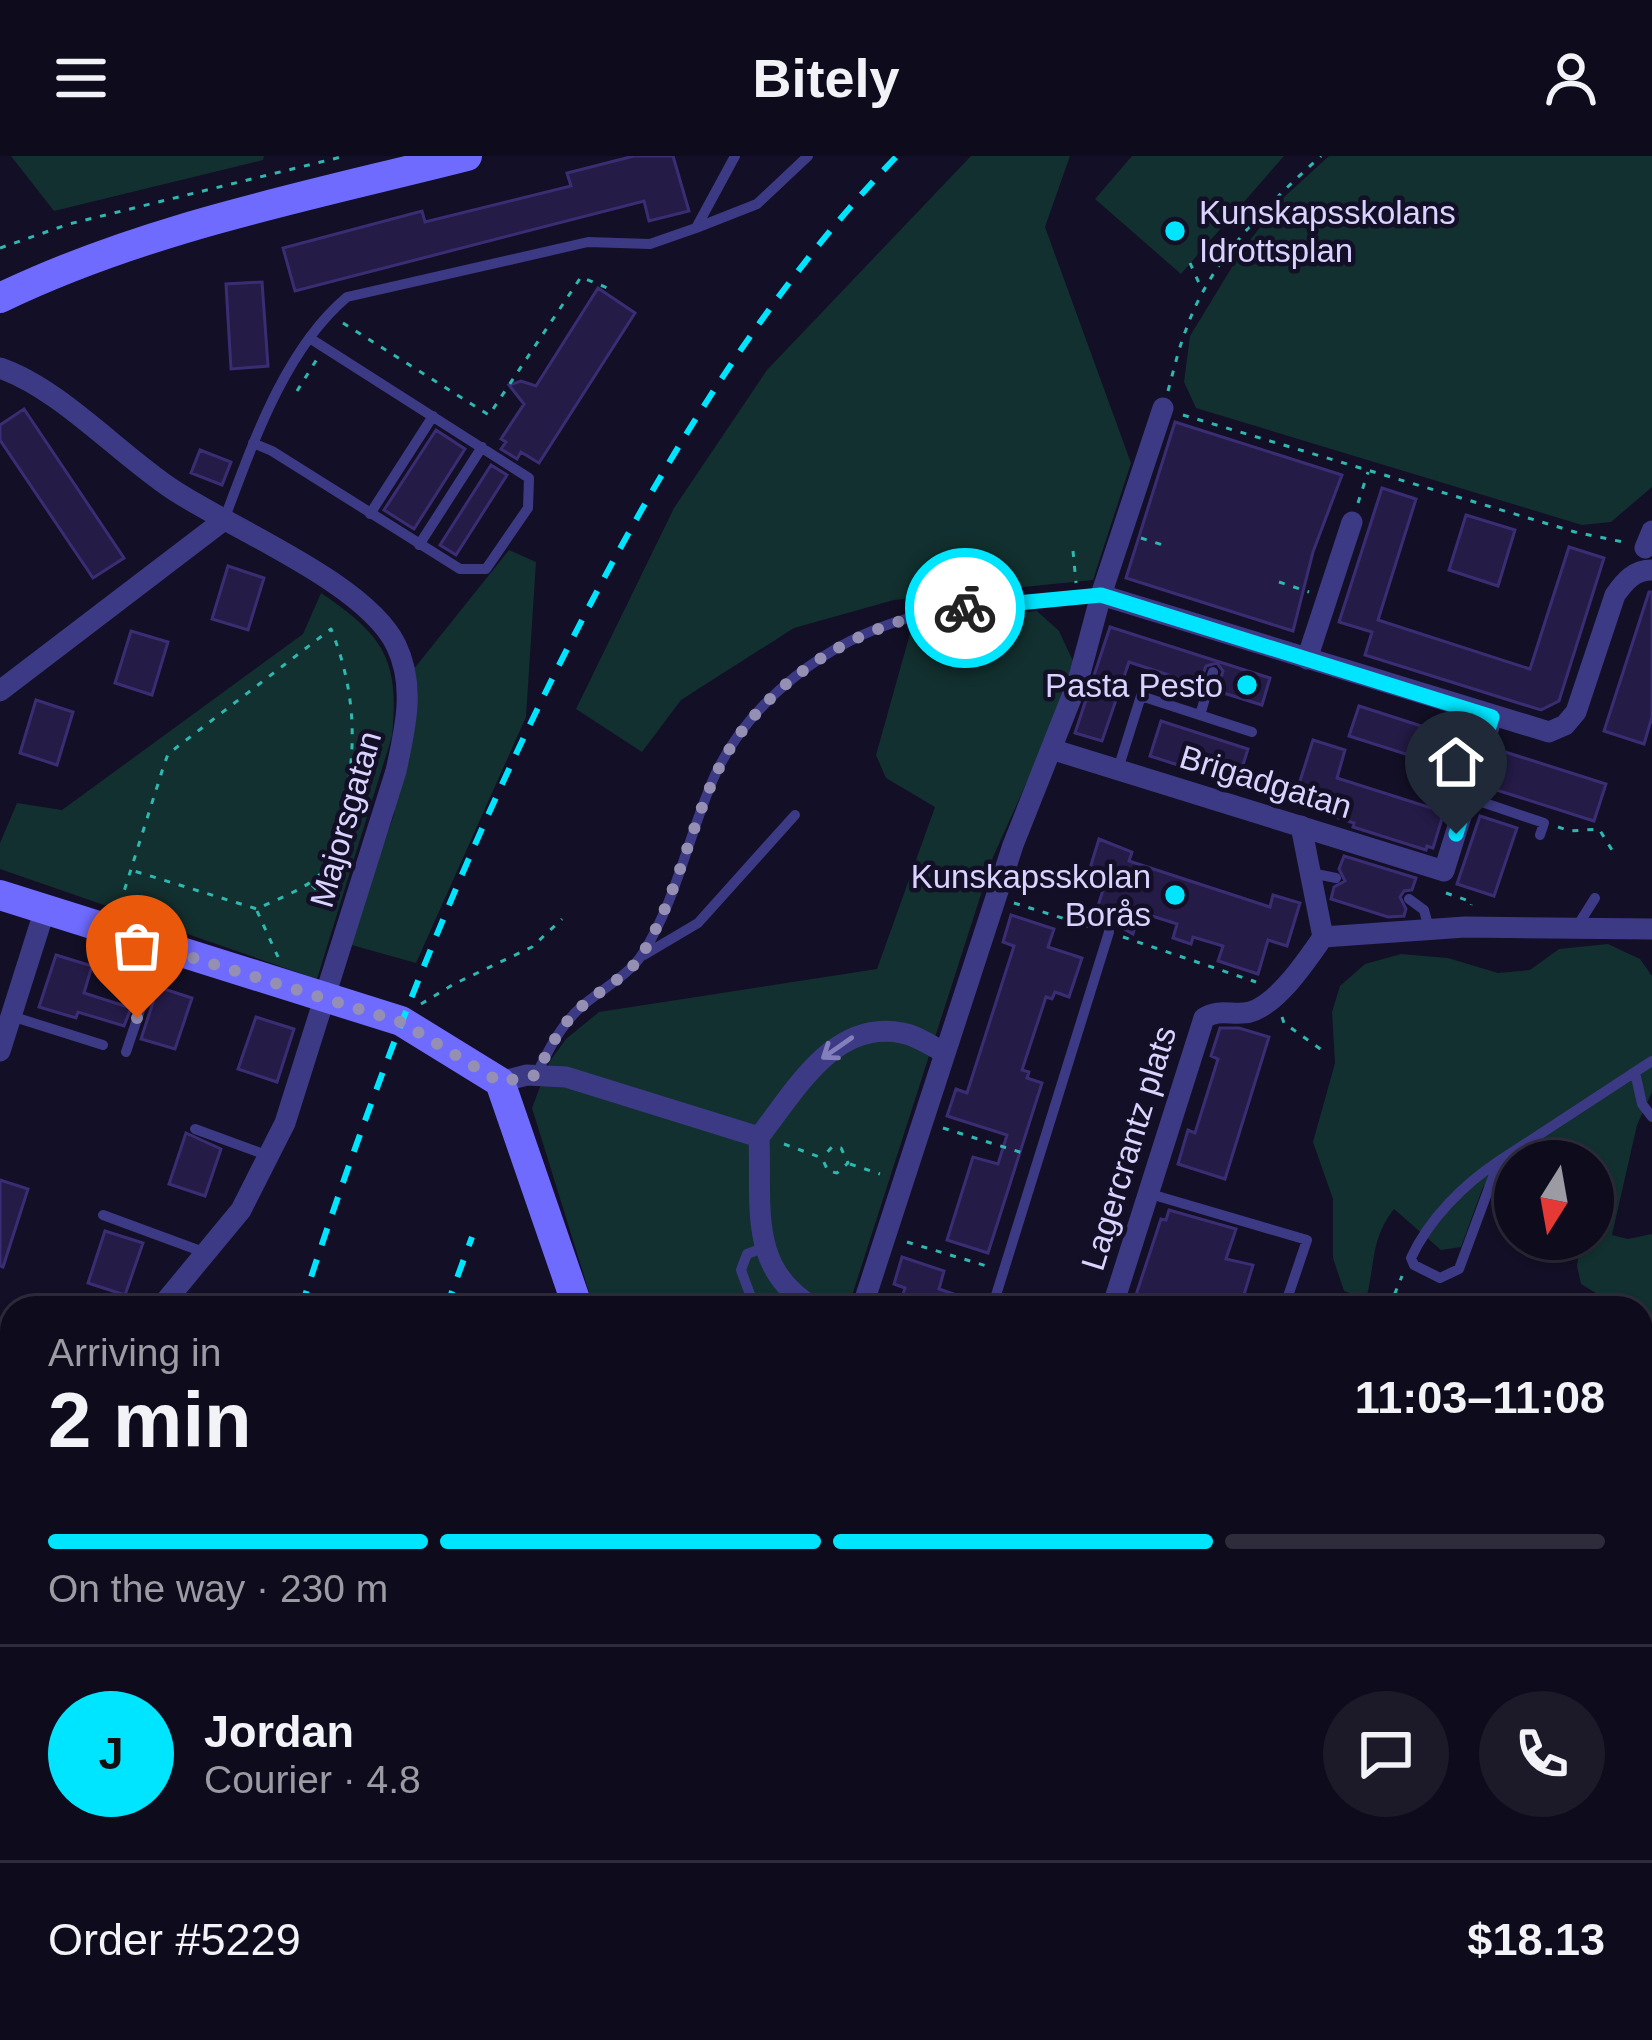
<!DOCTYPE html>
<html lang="en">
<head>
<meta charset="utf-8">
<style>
  body { margin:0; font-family:Helvetica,sans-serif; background:#1c1929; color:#f1f3f6; height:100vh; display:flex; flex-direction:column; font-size:45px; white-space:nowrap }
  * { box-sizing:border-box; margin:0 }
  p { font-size:39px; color:#9b9ba3 }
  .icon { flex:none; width:66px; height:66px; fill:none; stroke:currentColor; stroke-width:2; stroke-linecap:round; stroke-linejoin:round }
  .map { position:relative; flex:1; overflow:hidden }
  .drawer { position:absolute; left:0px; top:1140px; width:1653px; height:744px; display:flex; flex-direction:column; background:#0e0b1c; border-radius:36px 36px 0 0; box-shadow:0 3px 9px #0004,0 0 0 3px #2e2b3b }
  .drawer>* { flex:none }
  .needle { width:78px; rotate:191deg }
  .fabs { position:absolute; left:1494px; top:984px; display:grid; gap:24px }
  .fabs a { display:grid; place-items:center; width:120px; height:120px; border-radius:50%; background:#0e0b1c; box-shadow:0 3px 9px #0004,0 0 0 3px #2e2b3b; font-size:60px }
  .pin { position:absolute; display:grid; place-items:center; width:102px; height:102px; color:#fff; margin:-123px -51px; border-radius:50% 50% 50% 0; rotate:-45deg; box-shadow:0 0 12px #0007 }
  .pin .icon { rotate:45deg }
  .courier { position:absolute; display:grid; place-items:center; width:120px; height:120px; margin:-60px; border:9px solid #00e5ff; border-radius:50%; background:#fff; color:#222; box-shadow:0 3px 15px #0007 }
  .summary em { font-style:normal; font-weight:600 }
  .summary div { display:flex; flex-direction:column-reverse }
  .summary { display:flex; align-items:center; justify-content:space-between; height:204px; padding:0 48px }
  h1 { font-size:78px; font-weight:600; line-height:90px }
  .bar { display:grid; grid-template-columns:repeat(4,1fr); gap:18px 12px; align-content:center; height:144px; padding:0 48px }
  .bar i { height:15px; border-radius:9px; background:#2e2b3b }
  .bar .selected { background:#00e5ff }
  .bar p { grid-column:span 4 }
  .line { display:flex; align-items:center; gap:30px; padding:0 48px; border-top:3px solid #2e2b3b }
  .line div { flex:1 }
  .round { display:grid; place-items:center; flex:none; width:126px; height:126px; border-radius:63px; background:#1c1929 }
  header { display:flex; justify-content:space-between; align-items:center; height:156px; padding:0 48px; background:#0e0b1c; font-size:54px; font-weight:600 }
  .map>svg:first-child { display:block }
</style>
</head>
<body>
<header><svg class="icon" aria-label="menu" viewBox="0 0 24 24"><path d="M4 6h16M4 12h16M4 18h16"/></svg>Bitely<svg class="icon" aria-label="person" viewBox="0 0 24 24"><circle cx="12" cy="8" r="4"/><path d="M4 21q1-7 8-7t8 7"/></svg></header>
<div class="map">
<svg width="1652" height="1884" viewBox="0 0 1652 1884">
  <rect width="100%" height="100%" fill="#130f26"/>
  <path fill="#12302f" d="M 11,0 L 264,0 L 263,4 L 54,55 Z
    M 971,0 L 1070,0 L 1045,71 L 1131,307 L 1093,424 L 894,444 L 794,472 L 681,544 L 642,596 L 576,553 L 674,352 L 767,214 Z
    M 1132,0 L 1284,0 L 1181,118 L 1095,43 Z
    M 1329,0 L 1652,0 L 1652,331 L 1611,366 L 1582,369 L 1196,252 L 1184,226 L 1190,180 L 1243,93 L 1283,42 Z
    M 509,394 L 536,406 L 526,561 L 416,807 L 348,788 L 394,659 L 409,519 Z
    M 321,437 C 383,479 400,503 392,580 L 317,823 L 0,713 L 0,687 L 17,647 L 62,654 L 303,478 Z
    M 1037,455 L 1059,475 L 1073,505 L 1059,555 L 993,701 L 848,1152 L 594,1152 L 532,952 L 550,905 L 566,883 L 599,856 L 877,813 L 935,651 L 886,622 L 876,599 L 913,467 Z
    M 1608,788 L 1640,803 L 1652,820 L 1652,936 L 1637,969 L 1612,1079 L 1628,1083 L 1652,1078 L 1652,1332 L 1641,1353 L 1641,1152 L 1612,1152 L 1609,1145 L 1581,1128 L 1577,1110 L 1581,1083 L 1593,1083 L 1593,1005 L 1515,1005 L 1515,1017 L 1505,1013 L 1483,1031 L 1461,1091 L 1441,1094 L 1394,1053 C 1370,1084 1376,1106 1366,1143 L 1344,1135 L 1333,1102 L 1333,1043 L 1313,986 L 1335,907 L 1332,856 L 1340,830 L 1365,808 L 1401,798 L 1448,802 L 1498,817 L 1530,814 L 1559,793 Z
    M 0,1393 L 5,1430 L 2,1463 L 12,1474 L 12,1672 L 0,1663 Z"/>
  <path fill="#241b47" stroke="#3b2d73" stroke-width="3" d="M 634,0 L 673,0 L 689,55 L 649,65 L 644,45 L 295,135 L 283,92 L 422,55 L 425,66 L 571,30 L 567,17 Z
    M 262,126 L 268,210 L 231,213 L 226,128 Z
    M 598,132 L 635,157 L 539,307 L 521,296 L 517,303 L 501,293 L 506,286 L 501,283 L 524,248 L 509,229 L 521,225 L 536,230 Z
    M 24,253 L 124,402 L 93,422 L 0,284 L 0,269 Z
    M 1175,266 L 1342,319 L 1313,396 L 1293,475 L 1126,422 Z
    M 436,274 L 465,293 L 414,373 L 384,354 Z
    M 200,294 L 231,306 L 222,329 L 191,317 Z
    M 491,309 L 507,319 L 456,399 L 440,389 Z
    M 1382,332 L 1416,343 L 1378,464 L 1530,513 L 1569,391 L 1604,402 L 1559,545 L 1541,554 L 1365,499 L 1372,476 L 1339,466 Z
    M 1466,359 L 1515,374 L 1498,430 L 1449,414 Z
    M 228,410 L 264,422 L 248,474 L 212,463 Z
    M 1649,436 L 1652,436 L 1652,561 L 1644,588 L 1604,575 Z
    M 1110,471 L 1270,522 L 1262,549 L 1217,535 L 1223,515 L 1217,507 L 1206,510 L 1199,529 L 1129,506 L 1102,585 L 1075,577 Z
    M 131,475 L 168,486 L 152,539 L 115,527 Z
    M 36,544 L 73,556 L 57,609 L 20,597 Z
    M 1359,550 L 1468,585 L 1459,615 L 1349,580 Z
    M 1161,565 L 1248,593 L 1237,628 L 1150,600 Z
    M 1313,584 L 1345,594 L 1337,622 L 1444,656 L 1433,692 L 1427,690 L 1426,694 L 1353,671 L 1354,667 L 1293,647 Z
    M 1499,594 L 1606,628 L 1594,665 L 1487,631 Z
    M 1480,660 L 1517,672 L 1494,740 L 1457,728 Z
    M 1099,683 L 1132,696 L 1129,705 L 1270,751 L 1273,739 L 1300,747 L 1287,790 L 1268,784 L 1258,818 L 1218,805 L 1223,790 L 1193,781 L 1191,788 L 1173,782 L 1177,768 L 1146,758 L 1144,765 L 1137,763 L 1133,778 L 1113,767 L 1093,765 L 1104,731 L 1086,725 Z
    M 1344,700 L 1416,722 L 1412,734 L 1404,735 L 1400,741 L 1406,753 L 1404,760 L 1388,761 L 1331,743 L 1334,731 L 1345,725 L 1339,713 Z
    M 1011,759 L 1054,773 L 1048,791 L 1082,802 L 1069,841 L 1055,836 L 1052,843 L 1046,841 L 1022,914 L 1029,916 L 1027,922 L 1042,927 L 988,1097 L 947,1084 L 973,1001 L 998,1008 L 1007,979 L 947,960 L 956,933 L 967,937 L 1014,790 L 1003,786 Z
    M 56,799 L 92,810 L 84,837 L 131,852 L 124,870 L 78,856 L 76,862 L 39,851 Z
    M 158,831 L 192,842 L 175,893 L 141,883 Z
    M 256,861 L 294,873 L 277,926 L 238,913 Z
    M 1220,872 L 1239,872 L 1269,881 L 1225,1023 L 1178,1008 L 1188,974 L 1195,977 L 1218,903 L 1211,900 Z
    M 186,977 L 221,993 L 205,1040 L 169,1028 Z
    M 0,1024 L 28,1033 L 3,1111 L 0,1110 Z
    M 1169,1054 L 1236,1073 L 1226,1103 L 1253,1109 L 1240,1152 L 1212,1148 L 1211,1152 L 1138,1152 L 1140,1144 L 1135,1142 L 1161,1063 L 1166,1064 Z
    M 105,1075 L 143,1087 L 125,1139 L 88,1127 Z
    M 902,1101 L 944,1115 L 939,1133 L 983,1148 L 982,1152 L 899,1152 L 905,1132 L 894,1128 Z"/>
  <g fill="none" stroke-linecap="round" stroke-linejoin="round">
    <path stroke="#2fb8b0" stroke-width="3" stroke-dasharray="6 9" stroke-linecap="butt" d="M 0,92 L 69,68 L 345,0
      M 1190,107 L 1202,134
      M 343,167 L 489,259 L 581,121 L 610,133
      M 297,235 L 317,203
      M 1168,235 C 1174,213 1179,191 1187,171 C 1211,103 1269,47 1321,0
      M 1183,259 L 1575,376 L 1623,386
      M 1358,347 L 1368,316
      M 1141,382 L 1166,390
      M 1073,395 L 1076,427
      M 1279,426 L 1309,436
      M 1558,671 L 1570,675 L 1599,673 L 1612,694 L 1611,702
      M 312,729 L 330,748
      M 1446,737 L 1472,746 L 1471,749
      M 1014,747 L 1091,771
      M 120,748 L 163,612 L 168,598 L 331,473 C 357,537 358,599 340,665 C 337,679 335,698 327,710 C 312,732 280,741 257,753 L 131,714
      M 257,755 L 278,801
      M 1123,781 L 1256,826
      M 421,848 L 454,828 L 532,791 L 562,763
      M 1282,861 L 1284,867 L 1326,897
      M 943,972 L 1026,998
      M 784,988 L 822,1002 L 828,1015 L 837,1017 L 848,1007 L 841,992 L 832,991 L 822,1002
      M 850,1008 L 880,1018
      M 907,1086 L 990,1111
      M 1389,1152 L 1402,1120
      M 1641,1249 L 1652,1233
      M 1641,1694 L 1652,1698
      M 1641,1884 L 1652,1853"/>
    <path stroke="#3d3a85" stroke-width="10" d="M 696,72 L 757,48 L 808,0
      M 253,287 L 272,295 L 460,413 L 486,413 L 528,352 L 529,322 L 311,183
      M 370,358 L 433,260
      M 224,364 C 252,290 284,194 347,141 L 588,86 L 650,88 L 696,72 L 735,0
      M 419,389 L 482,291
      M 1200,559 L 1213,516
      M 1118,613 L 1141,540 L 1252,576
      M 1467,641 L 1544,667 L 1540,679
      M 1311,717 L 1336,722
      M 1409,743 L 1424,754 L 1429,773
      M 1578,769 L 1595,742
      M 644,799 L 698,767 L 795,659
      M 11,860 L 103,889
      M 126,896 L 161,792
      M 1635,916 L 1642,948 L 1652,961
      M 536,919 C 548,895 560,870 581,851 C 600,834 630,819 643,797 C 677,743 689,677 715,619 C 750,544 829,484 909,462 C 969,445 1037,445 1100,439
      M 195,973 L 269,1000
      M 1499,1005 L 1459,1113 L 1440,1122 L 1414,1109 L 1411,1102 C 1429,1063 1464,1028 1499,1005 L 1635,916 L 1652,905
      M 1147,1037 L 1307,1084 L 1284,1152
      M 103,1059 L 206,1097
      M 755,1152 L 741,1114 L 747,1098 L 763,1092
      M 992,1152 L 1109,776
      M 1641,1391 L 1652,1366
      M 401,1872 L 412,1884
      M 673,1872 L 685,1884
      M 319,1884 L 339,1874 L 348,1884
      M 377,1884 L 389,1872
      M 466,1884 L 462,1876 L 470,1872
      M 643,1884 L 663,1872"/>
    <path stroke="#3d3a85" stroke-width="21" d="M 0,212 C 59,232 119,298 172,333 C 232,373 366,427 396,489 C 416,530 405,573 396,615 L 285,967 L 241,1054 L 160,1152
      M 1645,392 L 1652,375
      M 1101,439 L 1549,576 L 1565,569 L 1576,556 L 1615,439 C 1625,425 1634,414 1652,414
      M 1307,503 L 1352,366
      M 0,535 L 224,364
      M 1051,593 L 1444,715 L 1492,561
      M 1301,670 L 1323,781
      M 1323,781 L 1465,771 L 1652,773
      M 0,895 L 45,753
      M 500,926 L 527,919 L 566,921 L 759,981
      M 815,1152 C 747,1114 762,1049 759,981 C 795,935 834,863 902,877 C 916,879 932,890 945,897
      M 862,1152 L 1013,689 L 1078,525 L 1101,439 L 1163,252
      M 1112,1152 L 1204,862 C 1219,852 1234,860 1250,856 C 1278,848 1307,804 1323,781
      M 0,1279 L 12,1272
      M 1641,1721 L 1652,1724
      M 1160,1872 L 1165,1884
      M 1048,1884 L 1055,1872
      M 1477,1884 L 1482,1872"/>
    <path stroke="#6f6bff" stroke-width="30" d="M 0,142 C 147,71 310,40 467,0
      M 0,739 L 401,865 L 500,926 L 578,1152
      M 772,1884 L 781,1872"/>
    <path stroke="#00e5ff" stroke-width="6" stroke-dasharray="18 15" stroke-linecap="butt" d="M 301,1152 C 377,916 468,684 582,464 C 668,298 767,135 897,0
      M 446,1152 L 472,1081
      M 0,1806 L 12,1790
      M 0,1836 L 12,1820
      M 30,1884 L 43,1872"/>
  </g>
  <defs><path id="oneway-shaft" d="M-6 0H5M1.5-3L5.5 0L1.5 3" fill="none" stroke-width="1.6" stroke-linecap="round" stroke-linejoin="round" transform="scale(3)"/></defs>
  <use stroke="#837fbc" href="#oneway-shaft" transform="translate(837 892) rotate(145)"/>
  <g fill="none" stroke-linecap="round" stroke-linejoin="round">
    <path stroke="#948fb3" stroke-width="12" stroke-dasharray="0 21.6" d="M 137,862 L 161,792 L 401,866 L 500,926 L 536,919 C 548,895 560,869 581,851 C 600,834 631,818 643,797 C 676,741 689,676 716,618 C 760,525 864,461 965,452"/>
    <path stroke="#00e5ff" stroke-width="15" d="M 965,452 L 1101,439 L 1492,561 L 1456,678"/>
  </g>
  <g fill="#00e5ff" stroke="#130f26" stroke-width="4.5">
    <circle cx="1175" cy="75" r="12"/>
    <circle cx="1247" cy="529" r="12"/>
    <circle cx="1175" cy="739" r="12"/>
  </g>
  <g text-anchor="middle" stroke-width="9" stroke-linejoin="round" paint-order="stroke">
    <g font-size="33" fill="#d9d4ff" stroke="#130f26" text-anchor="end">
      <text x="1199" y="68" text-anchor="start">Kunskapsskolans<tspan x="1199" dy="38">Idrottsplan</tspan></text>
      <text x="1223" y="541">Pasta Pesto</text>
      <text x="1151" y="732">Kunskapsskolan<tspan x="1151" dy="38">Borås</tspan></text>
    </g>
    <g font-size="33" fill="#d9d4ff" stroke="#130f26">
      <text transform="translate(1266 625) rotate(17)" y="12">Brigadgatan</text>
      <text transform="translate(345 663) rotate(-74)" y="12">Majorsgatan</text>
      <text transform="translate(1128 992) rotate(-73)" y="12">Lagercrantz plats</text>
    </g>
  </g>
</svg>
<div class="fabs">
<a><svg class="needle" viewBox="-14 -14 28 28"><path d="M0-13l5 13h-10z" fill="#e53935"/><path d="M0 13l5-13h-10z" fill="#9b9ba3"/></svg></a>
</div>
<div class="pin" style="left:137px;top:862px;background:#ea580c"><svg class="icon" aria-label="bag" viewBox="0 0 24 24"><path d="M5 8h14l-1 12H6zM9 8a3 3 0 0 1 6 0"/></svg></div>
<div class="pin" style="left:1456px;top:678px;background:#1f2937"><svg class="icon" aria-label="home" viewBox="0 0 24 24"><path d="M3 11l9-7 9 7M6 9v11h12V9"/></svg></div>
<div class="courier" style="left:965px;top:452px"><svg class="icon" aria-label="bike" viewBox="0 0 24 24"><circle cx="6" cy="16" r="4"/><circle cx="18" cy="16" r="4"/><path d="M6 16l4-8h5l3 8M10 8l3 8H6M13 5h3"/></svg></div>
<section class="drawer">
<div class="summary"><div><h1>2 min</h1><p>Arriving in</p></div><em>11:03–11:08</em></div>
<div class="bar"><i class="selected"></i><i class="selected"></i><i class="selected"></i><i></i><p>On the way · 230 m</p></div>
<div class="line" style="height:216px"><b class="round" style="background:#00e5ff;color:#111">J</b><div><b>Jordan</b><p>Courier · 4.8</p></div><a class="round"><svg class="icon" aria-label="chat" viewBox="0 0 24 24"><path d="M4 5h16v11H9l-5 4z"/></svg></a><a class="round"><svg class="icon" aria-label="phone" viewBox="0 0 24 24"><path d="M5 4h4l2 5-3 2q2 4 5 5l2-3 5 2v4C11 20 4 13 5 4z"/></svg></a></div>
<div class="line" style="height:156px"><div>Order #5229</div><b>$18.13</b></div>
</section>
</div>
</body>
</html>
